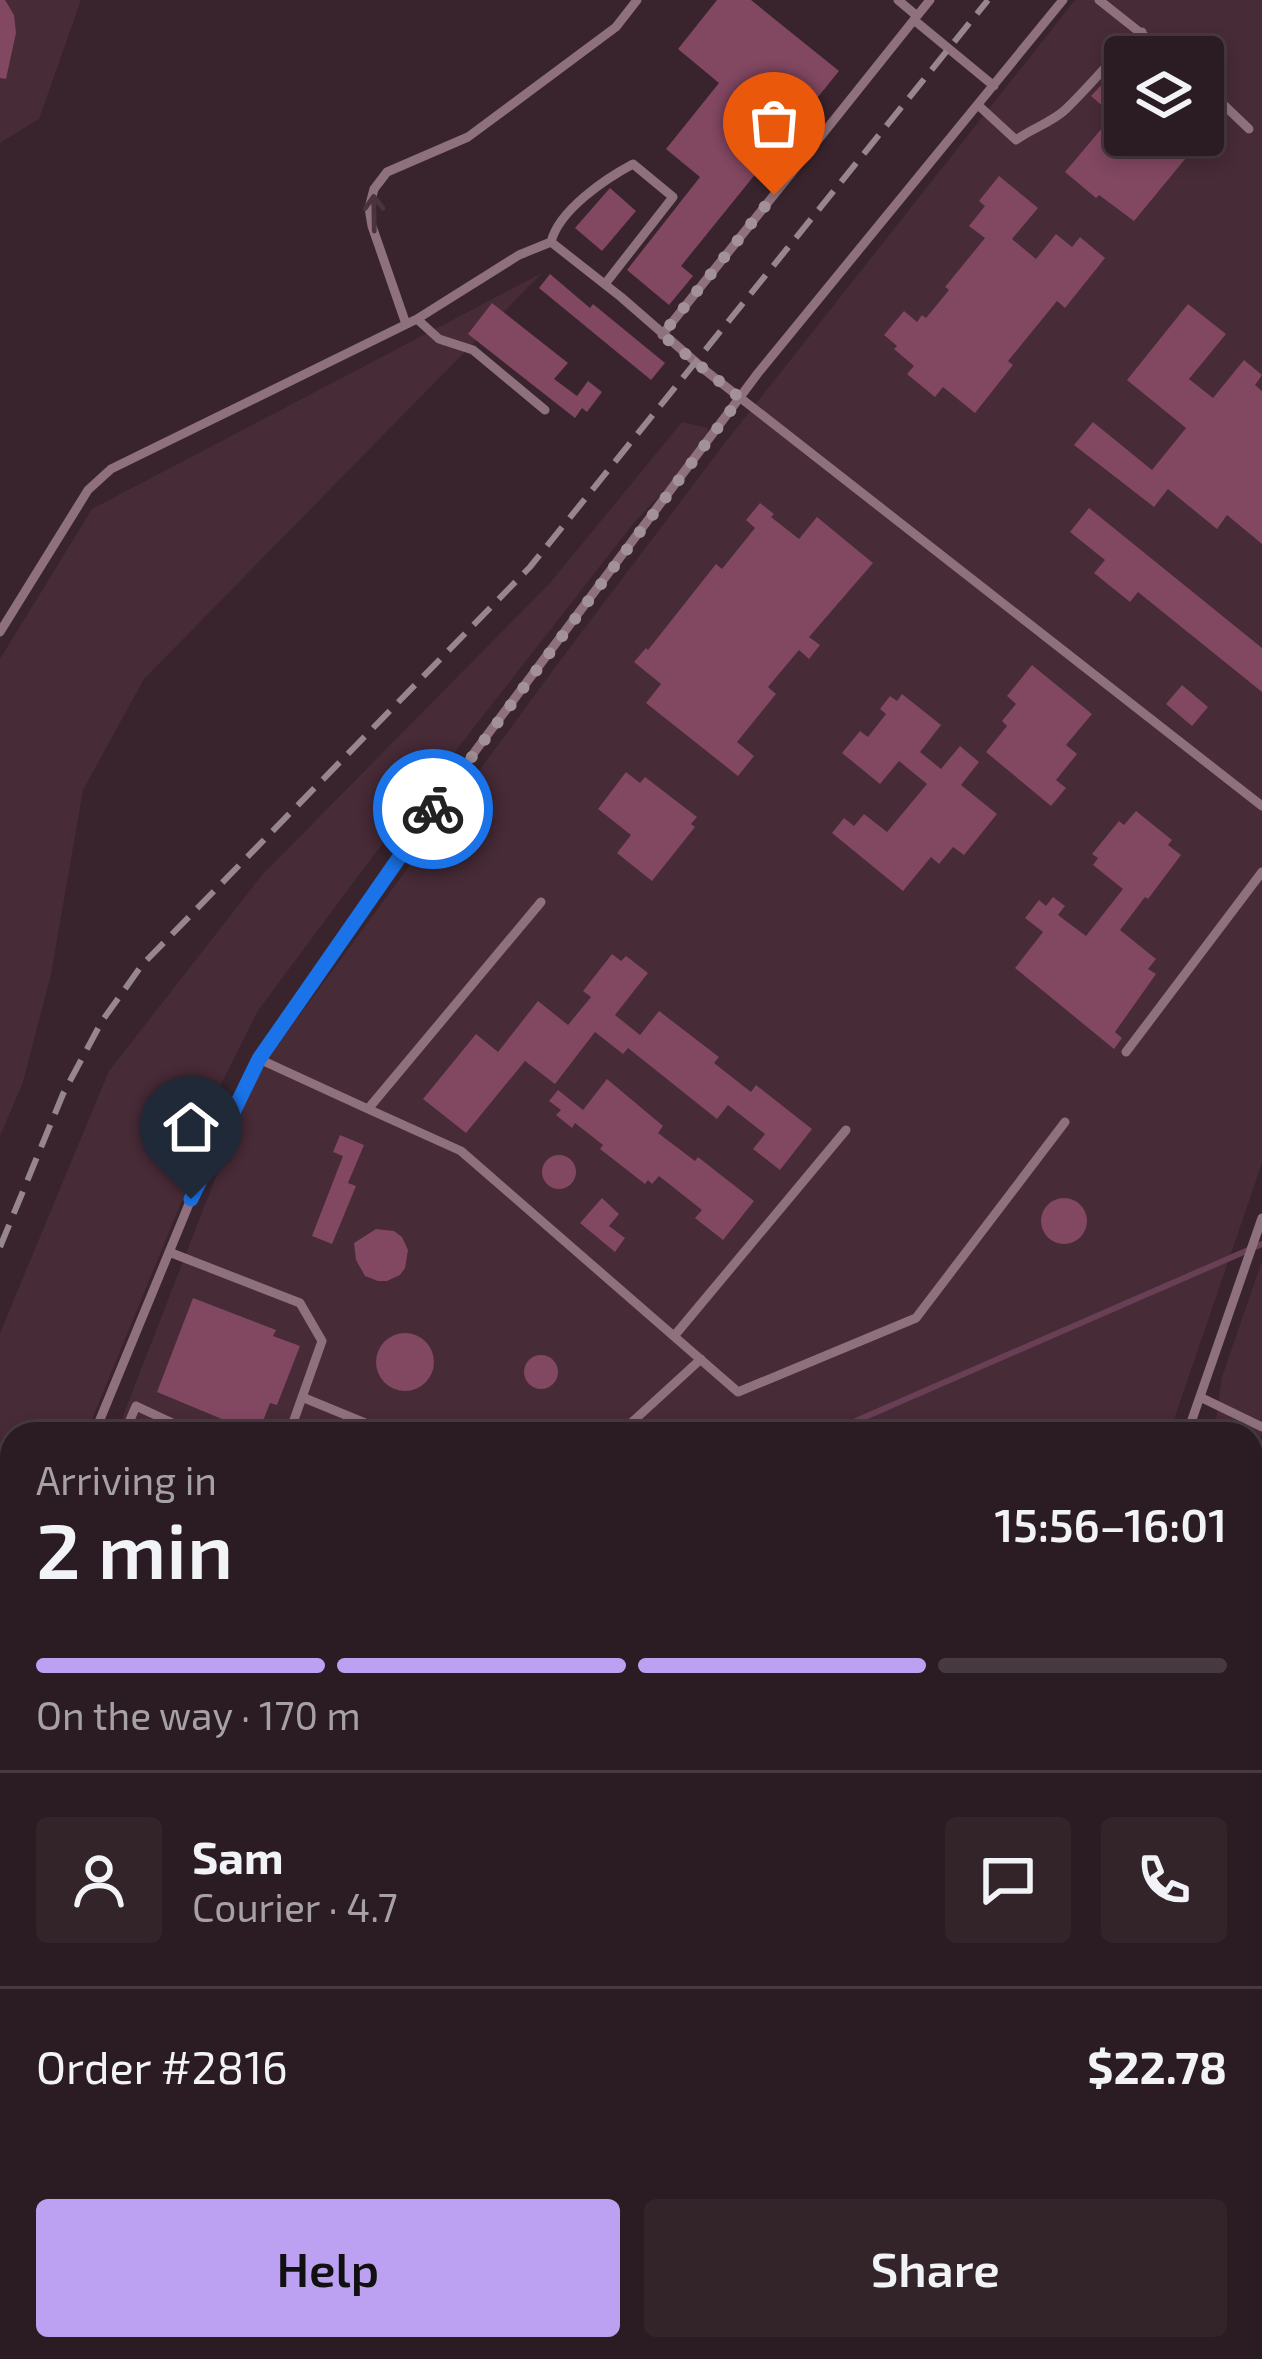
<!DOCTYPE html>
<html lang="en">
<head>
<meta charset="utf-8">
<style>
  body { margin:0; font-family:"Exo 2",sans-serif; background:#33242a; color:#f1f3f6; height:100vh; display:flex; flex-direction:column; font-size:45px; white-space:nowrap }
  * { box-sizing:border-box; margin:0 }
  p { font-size:39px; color:#a6a1a5 }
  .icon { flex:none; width:66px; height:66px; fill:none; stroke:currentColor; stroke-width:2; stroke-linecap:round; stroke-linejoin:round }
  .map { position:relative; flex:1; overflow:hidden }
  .sheet { position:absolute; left:0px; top:1422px; width:1263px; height:939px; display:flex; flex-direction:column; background:#2b1b22; border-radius:36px 36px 0 0; box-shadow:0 6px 18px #0003,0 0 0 3px #473940 }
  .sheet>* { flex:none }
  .fabs { position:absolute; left:1104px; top:36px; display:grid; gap:24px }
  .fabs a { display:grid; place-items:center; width:120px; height:120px; border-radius:12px; background:#2b1b22; box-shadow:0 6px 18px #0003,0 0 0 3px #473940; font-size:60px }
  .pin { position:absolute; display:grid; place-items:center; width:102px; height:102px; color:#fff; margin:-123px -51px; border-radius:50% 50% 50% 0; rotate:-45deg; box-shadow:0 0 12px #0007 }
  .pin .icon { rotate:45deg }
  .courier { position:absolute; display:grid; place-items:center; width:120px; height:120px; margin:-60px; border:9px solid #1a73e8; border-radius:50%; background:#fff; color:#222; box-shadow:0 3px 15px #0007 }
  .summary em { font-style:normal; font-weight:600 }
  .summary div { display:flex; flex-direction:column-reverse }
  .summary { display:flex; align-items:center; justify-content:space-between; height:204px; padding:0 36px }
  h1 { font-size:78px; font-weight:600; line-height:90px }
  .bar { display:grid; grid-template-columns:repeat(4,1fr); gap:18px 12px; align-content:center; height:144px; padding:0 36px }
  .bar i { height:15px; border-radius:9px; background:#473940 }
  .bar .selected { background:#bca0f2 }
  .bar p { grid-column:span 4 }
  .line { display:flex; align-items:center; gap:30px; padding:0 36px; border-top:3px solid #473940 }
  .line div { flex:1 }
  .round { display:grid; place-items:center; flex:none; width:126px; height:126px; border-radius:12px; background:#33242a }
  .primary-button { display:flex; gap:24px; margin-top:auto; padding:24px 36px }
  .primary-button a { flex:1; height:138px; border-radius:12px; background:#bca0f2; color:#111; font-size:48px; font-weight:600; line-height:138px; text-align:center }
  .primary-button a+a { background:#33242a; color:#f1f3f6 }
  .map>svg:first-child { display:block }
</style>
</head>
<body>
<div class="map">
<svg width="1262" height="2359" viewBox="0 0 1262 2359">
  <rect width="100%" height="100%" fill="#39242d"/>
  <path fill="#472b37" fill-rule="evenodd" d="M 0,0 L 81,0 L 39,119 L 0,143 Z
    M 1075,0 L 1262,0 L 1262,1163 L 1169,1434 L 116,1434 L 255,1076 L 556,666 L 728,439 ZM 1125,57 L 1203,57 L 1203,135 L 1125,135 Z
    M 542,273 L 144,679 L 83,790 L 51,974 L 23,1082 L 0,1136 L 0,659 L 92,509 Z
    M 682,422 L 708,428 L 707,444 L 633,524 L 367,864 L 257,1012 L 217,1092 L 215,1120 L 86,1434 L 12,1434 L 12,1620 L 0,1652 L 0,1333 L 109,1071 L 262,875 L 550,583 Z
    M 1262,1261 L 1262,1437 L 1216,1420 L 1222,1377 Z
    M 12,1689 L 12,2193 L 0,2166 L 0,1718 Z
    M 0,2236 L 12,2263 L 12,2349 L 50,2349 L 54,2359 L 0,2359 Z
    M 82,2349 L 411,2349 L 388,2359 L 87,2359 Z"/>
  <path fill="#37021f" stroke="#683f55" stroke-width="3" d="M 1262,1732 L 1262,2359 L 675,2359 L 670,2349 L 1251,2349 L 1251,1751 Z"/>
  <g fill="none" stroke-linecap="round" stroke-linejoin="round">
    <path stroke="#683f55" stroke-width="6" d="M 826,1434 L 1262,1244
      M 10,1840 L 12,1839"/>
    <path stroke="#37021f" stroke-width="18" d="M 1251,1608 L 1262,1601"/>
  </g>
  <path fill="#824761" d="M 0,0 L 5,0 L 14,15 L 16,33 L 6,79 L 0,78 Z
    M 717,0 L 751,0 L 839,71 L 681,266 L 693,276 L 669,305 L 627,270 L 700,177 L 666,149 L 719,83 L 678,49 Z
    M 1125,60 L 1125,135 L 1205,135 L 1134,221 L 1099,195 L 1096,198 L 1065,172 L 1113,115 L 1091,96 Z
    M 999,176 L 1038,208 L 1012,239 L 1036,259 L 1056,234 L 1072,247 L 1080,237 L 1105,258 L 1065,308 L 1057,301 L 1008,361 L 1013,365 L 975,413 L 943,387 L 935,397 L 907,374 L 914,366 L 894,349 L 897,346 L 884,335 L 904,311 L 917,322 L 922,315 L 926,318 L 949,290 L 945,287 L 985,238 L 969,226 L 985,206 L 979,201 Z
    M 610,188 L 636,211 L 602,251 L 575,228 Z
    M 550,274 L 590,308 L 593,304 L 665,363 L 651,380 L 539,288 Z
    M 492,303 L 568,363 L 554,379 L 577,396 L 588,381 L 602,392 L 587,412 L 582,408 L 575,418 L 468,334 Z
    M 1188,304 L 1226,334 L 1189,379 L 1213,398 L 1244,360 L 1262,375 L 1255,385 L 1262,391 L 1262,544 L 1227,515 L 1217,529 L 1168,489 L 1154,507 L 1074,445 L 1093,422 L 1152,470 L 1186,428 L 1127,380 Z
    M 760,503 L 774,514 L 771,517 L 799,539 L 817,517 L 873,563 L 809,637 L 820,645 L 809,659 L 799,650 L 768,687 L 776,694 L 737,742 L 754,756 L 738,776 L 646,703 L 661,684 L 634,662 L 646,648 L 648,650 L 716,564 L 722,569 L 755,528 L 746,520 Z
    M 1089,508 L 1262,648 L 1262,692 L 1138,592 L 1130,602 L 1094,573 L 1105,560 L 1070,532 Z
    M 1032,665 L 1092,714 L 1066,745 L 1077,754 L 1056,780 L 1066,788 L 1051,806 L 986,752 L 1007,726 L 1002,721 L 1016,704 L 1007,696 Z
    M 1182,685 L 1208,707 L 1192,726 L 1166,704 Z
    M 902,694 L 941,725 L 920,752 L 941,769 L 960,746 L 979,762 L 961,785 L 997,814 L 964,855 L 953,847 L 939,864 L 931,857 L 903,891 L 832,833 L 844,818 L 854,826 L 864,814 L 887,832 L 927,784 L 899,761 L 880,784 L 842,753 L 860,731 L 868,737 L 886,714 L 880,709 L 890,696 L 897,701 Z
    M 626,772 L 640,783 L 645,777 L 697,817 L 691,824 L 695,827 L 652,881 L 617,853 L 631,835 L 598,809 Z
    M 1136,811 L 1172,840 L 1168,845 L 1181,855 L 1148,899 L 1145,897 L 1120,930 L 1156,959 L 1148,969 L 1156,974 L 1115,1032 L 1122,1038 L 1114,1049 L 1015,968 L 1043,932 L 1025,918 L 1039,900 L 1046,906 L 1053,897 L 1065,906 L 1058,915 L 1086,936 L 1123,889 L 1093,865 L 1098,858 L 1092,854 L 1119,821 L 1124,825 Z
    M 612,954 L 621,961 L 626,956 L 648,973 L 615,1015 L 640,1035 L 659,1011 L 719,1057 L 714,1063 L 751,1092 L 756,1085 L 812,1129 L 780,1170 L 753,1149 L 765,1134 L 728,1105 L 717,1119 L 628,1048 L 623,1054 L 595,1032 L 555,1084 L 525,1061 L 466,1133 L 423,1099 L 476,1034 L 498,1052 L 538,1001 L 568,1025 L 591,997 L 583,991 Z
    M 607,1079 L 663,1126 L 658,1133 L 695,1161 L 698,1157 L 754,1201 L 723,1240 L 695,1218 L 702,1210 L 659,1176 L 652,1184 L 648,1180 L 645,1184 L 600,1149 L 603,1145 L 575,1123 L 572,1128 L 556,1115 L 561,1110 L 549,1101 L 558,1090 L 583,1110 Z
    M 340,1135 L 364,1145 L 348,1183 L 356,1186 L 332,1244 L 312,1236 L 343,1156 L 333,1152 Z
    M542 1172a17 17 0 1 1 34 0a17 17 0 1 1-34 0Z
    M1041 1221a23 23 0 1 1 46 0a23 23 0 1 1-46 0Z
    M 602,1198 L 619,1214 L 609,1226 L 625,1238 L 615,1252 L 580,1223 Z
    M 376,1229 L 394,1231 L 402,1237 L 408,1250 L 405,1268 L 400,1275 L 387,1281 L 378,1281 L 365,1276 L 356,1260 L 354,1243 Z
    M 193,1298 L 276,1330 L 273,1336 L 300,1346 L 277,1405 L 270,1403 L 258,1434 L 157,1392 Z
    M376 1362a29 29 0 1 1 58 0a29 29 0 1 1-58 0Z
    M524 1372a17 17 0 1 1 34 0a17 17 0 1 1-34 0Z"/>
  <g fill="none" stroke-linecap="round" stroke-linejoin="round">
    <path stroke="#8e717d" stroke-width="9" d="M 1099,0 L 1171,57
      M 917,16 L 930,0
      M 914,20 L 994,86
      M 1203,85 L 1249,129
      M 978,105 L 1016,140 C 1032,128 1053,122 1066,109 C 1093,83 1112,57 1142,32
      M 551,242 C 559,210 605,179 633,164 L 673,197 L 605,284
      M 417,319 L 439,339 L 473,350 L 545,410
      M 406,324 L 372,226 L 369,208 L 374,189 L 387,172 L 468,137 L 616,27 L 637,0
      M 662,335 L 917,16 L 898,0
      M 0,632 L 88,490 L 111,469 L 417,319 L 519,255 L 551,242 L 621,297 L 706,371 L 1262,806
      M 1126,1052 L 1262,872
      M 259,1059 L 368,1109 L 541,902
      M 368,1109 L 461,1151 L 738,1392 L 916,1318 L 1065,1122
      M 169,1252 L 300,1303 L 322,1341 L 289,1434
      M 675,1335 L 846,1130
      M 302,1397 L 365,1423
      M 1200,1397 L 1262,1427
      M 94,1434 L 191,1199 L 259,1059 L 335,947 L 476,750 L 758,373 L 1063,0
      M 124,1434 L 136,1406 L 196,1434
      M 619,1434 L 701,1359
      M 1187,1434 L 1262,1218
      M 0,1662 L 12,1633
      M 0,1679 L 12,1683
      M 0,2206 L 12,2232
      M 64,2349 L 69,2359
      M 604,2349 L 609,2359
      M 430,2359 L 453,2349"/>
    <path stroke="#97868d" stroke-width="6" stroke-dasharray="24 12" stroke-linecap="butt" d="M 0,1247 L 63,1094 L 102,1021 L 142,965 L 530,567 L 988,0
      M 0,2070 L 12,2097
      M 0,2154 L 12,2182
      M 0,2343 L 27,2359
      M 86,2349 L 90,2359
      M 123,2349 L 128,2359"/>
  </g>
  <defs><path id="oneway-shaft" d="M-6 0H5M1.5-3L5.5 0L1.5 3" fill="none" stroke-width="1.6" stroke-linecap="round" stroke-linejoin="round" transform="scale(3)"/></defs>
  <use stroke="#4a333d" href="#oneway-shaft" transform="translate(374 213) rotate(-91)"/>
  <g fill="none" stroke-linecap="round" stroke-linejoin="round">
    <path stroke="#a29298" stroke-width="12" stroke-dasharray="0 21.6" d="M 433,809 L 740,398 L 662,335 L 774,195"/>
    <path stroke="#1a73e8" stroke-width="15" d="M 191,1199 L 259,1059 L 433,809"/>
  </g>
</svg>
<div class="fabs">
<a><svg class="icon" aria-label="layers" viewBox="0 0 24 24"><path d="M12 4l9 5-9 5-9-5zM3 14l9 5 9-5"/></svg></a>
</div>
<div class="pin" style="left:774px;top:195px;background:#ea580c"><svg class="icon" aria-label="bag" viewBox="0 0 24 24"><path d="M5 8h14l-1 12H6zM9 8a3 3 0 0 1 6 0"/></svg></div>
<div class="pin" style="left:191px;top:1199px;background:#1f2937"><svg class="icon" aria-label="home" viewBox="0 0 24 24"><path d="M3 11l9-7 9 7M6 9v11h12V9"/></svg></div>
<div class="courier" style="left:433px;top:809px"><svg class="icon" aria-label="bike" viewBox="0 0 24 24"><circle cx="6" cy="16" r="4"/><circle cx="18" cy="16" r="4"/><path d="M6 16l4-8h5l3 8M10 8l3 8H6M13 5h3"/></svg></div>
<section class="sheet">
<div class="summary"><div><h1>2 min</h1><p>Arriving in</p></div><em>15:56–16:01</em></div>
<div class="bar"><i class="selected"></i><i class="selected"></i><i class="selected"></i><i></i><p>On the way · 170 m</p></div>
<div class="line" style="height:216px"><a class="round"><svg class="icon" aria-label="person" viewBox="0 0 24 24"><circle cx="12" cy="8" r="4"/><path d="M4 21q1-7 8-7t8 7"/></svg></a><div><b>Sam</b><p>Courier · 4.7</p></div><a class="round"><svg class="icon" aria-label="chat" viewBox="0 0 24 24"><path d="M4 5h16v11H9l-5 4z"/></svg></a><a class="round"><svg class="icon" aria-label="phone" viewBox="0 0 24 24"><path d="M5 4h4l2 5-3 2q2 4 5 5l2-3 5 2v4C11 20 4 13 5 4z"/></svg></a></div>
<div class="line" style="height:156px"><div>Order #2816</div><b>$22.78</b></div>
<div class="primary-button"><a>Help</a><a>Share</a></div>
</section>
</div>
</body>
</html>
